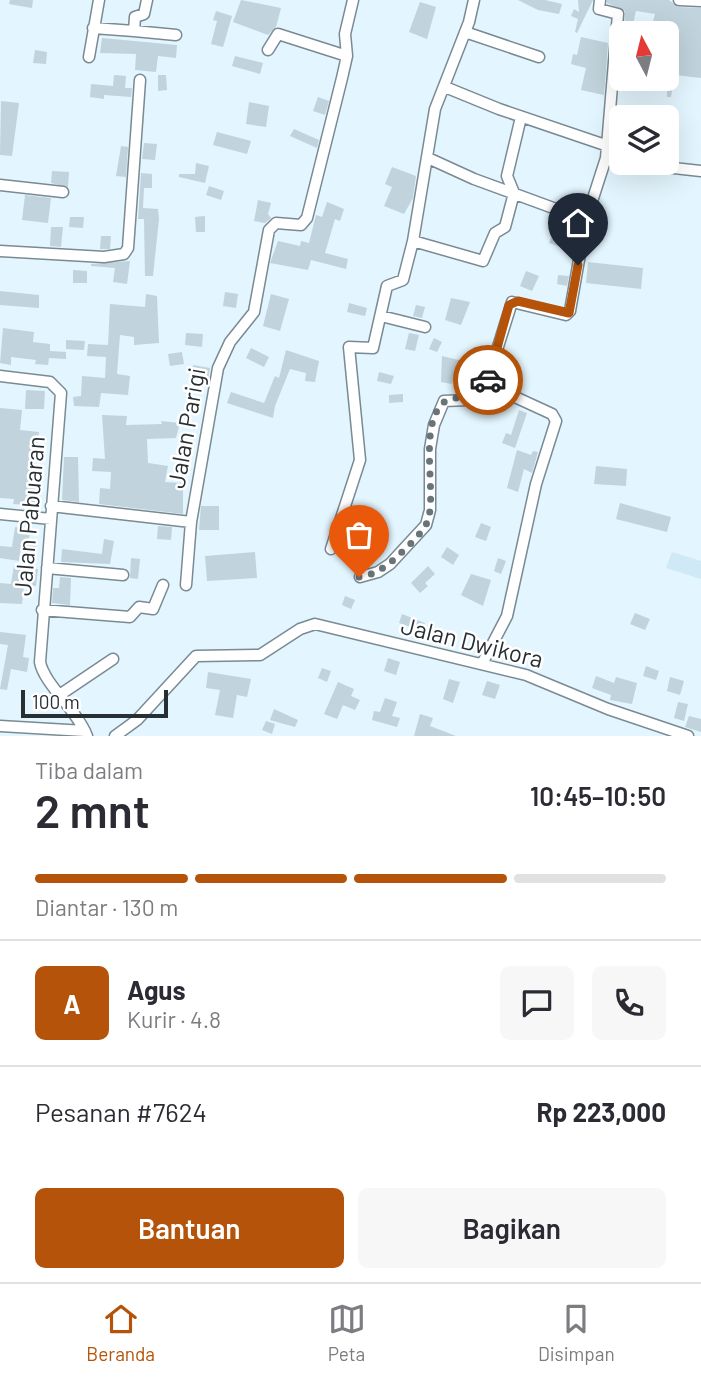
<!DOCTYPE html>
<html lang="id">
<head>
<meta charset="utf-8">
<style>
  body { margin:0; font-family:Barlow,sans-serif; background:#f7f7f7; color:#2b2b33; height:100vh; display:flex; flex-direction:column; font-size:26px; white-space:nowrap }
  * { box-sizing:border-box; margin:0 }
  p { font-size:23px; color:#7c7c81 }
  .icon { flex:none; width:38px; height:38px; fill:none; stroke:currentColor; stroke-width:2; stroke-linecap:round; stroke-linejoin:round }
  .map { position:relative; height:736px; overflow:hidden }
  .details { display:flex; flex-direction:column; background:#fff; flex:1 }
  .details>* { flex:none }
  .needle { width:46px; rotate:353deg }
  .buttons { position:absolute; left:609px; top:21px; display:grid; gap:14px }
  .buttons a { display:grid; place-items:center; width:70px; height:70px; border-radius:10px; background:#fff; box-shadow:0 7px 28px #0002; font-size:35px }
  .scale { position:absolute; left:21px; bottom:18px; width:147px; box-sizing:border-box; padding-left:7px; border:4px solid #282f32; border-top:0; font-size:19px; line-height:24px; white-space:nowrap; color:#282f32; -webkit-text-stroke:5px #fff; paint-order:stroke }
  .pin { position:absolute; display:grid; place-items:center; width:60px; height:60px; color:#fff; margin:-72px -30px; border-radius:50% 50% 50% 0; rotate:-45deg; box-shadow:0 0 7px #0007 }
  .pin .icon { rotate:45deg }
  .courier { position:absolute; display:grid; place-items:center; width:70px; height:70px; margin:-35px; border:5px solid #b45309; border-radius:50%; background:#fff; color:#222; box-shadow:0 2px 9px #0007 }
  .head em { font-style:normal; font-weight:600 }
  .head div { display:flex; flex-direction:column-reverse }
  .head { display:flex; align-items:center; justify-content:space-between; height:119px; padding:0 35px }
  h1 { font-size:46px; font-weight:600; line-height:52px }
  .bar { display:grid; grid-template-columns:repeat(4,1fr); gap:10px 7px; align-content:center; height:84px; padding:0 35px }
  .bar i { height:9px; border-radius:5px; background:#e1e1e2 }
  .bar .on { background:#b45309 }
  .bar p { grid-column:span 4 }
  .line { display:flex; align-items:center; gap:18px; padding:0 35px; border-top:2px solid #e1e1e2 }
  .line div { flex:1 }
  .round { display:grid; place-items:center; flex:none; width:74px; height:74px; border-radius:10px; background:#f7f7f7 }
  .button { display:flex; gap:14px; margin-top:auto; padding:14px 35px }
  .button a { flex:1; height:80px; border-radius:10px; background:#b45309; color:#fff; font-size:28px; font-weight:600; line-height:80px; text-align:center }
  .button a+a { background:#f7f7f7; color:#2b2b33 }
  .dock { display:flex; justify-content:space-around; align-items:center; height:98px; border-top:2px solid #e1e1e2; background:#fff; font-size:19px; color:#7c7c81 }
  .dock a { display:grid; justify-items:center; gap:4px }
  .dock .on { color:#b45309 }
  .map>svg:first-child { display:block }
</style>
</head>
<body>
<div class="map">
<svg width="701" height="736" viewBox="0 0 701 736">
  <rect width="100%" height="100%" fill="#e3f5fe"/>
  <path fill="#cfe9f6" d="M 672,552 L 701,561 L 701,579 L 666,568 Z"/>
  <path fill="#c1d3dc" d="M 10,0 L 33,0 L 32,8 L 9,4 Z
    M 241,0 L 281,8 L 276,27 L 268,35 L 233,22 Z
    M 518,0 L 545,0 L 562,4 L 559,14 L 538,10 Z
    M 578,0 L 593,0 L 577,33 L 575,32 L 578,19 L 571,16 L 574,9 L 579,12 Z
    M 607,0 L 669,0 L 678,7 L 701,8 L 701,78 L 675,75 L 671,97 L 667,97 L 667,33 L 650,33 L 655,14 L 636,11 L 631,33 L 624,33 L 625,11 L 607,3 Z
    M 420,2 L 436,7 L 427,39 L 409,32 Z
    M 216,11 L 232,16 L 223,47 L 211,44 L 217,21 L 213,20 Z
    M 581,37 L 608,43 L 604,95 L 581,90 L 586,68 L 571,64 L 573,54 L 577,55 Z
    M 102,38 L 177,45 L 176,58 L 158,56 L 156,72 L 135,70 L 136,54 L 100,53 Z
    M 35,50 L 47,52 L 46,64 L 33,63 Z
    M 235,56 L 263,63 L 260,74 L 232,66 Z
    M 114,75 L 126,76 L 125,88 L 132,88 L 131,97 L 104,95 L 104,99 L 90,97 L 91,84 L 113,86 Z
    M 158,75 L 166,75 L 167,90 L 158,91 Z
    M 627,79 L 658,79 L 656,88 L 627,83 Z
    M 318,97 L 329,101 L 325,115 L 313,111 Z
    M 1,101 L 19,103 L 12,156 L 0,155 Z
    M 249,102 L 269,106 L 266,127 L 246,124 Z
    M 294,129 L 319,140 L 317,148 L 290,136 Z
    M 217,132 L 251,141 L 247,154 L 213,145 Z
    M 144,143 L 157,144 L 155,160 L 142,159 Z
    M 121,146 L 128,147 L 126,177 L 116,176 Z
    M 196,163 L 209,166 L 205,183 L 179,177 L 179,174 L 195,174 Z
    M 392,167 L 416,176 L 413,198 L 404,214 L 384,206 L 392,187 L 385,184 Z
    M 52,171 L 69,172 L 68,187 L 51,183 Z
    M 141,173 L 152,174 L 152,188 L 144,188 L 143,208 L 158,209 L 159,219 L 153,276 L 145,276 L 144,219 L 138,219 Z
    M 209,186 L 224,191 L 221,200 L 206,195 Z
    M 25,195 L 51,198 L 48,223 L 22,220 Z
    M 258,200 L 271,203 L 268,214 L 271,218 L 265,223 L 254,221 Z
    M 327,202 L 344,209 L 340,221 L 335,219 L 325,253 L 348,259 L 346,269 L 311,260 L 308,270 L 270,263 L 278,241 L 300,246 L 301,241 L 309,243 L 316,215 L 322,217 Z
    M 205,216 L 205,232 L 196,232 L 195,217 Z
    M 70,217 L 84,217 L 83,228 L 69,227 Z
    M 51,227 L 63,227 L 61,247 L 50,246 Z
    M 553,233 L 568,238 L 565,248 L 549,243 Z
    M 101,236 L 111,236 L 110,249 L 100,249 Z
    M 130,261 L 127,284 L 113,282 L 115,268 L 91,266 L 91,264 Z
    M 588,262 L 643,268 L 641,289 L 586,283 Z
    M 73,270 L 87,271 L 87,283 L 73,283 Z
    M 526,271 L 539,276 L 532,291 L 520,286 Z
    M 558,275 L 569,276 L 567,286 L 557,284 Z
    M 0,291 L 39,295 L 39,308 L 0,305 Z
    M 225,292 L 238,294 L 236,308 L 223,306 Z
    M 146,294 L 157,296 L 159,343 L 134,345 L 134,337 L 120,335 L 117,374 L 130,376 L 128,395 L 101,393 L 99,407 L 74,406 L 73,397 L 81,396 L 82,376 L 105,378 L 106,357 L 87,356 L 88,344 L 108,345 L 110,304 L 145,307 Z
    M 271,294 L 289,299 L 280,331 L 263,326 Z
    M 451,298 L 470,302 L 461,325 L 445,320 Z
    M 349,303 L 367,308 L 365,316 L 347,312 Z
    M 416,305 L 425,307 L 422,318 L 413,316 Z
    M 3,328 L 34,332 L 33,342 L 50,344 L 50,351 L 66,352 L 66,359 L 49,358 L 48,365 L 35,364 L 36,360 L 11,357 L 11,365 L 0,363 Z
    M 186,333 L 203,334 L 202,347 L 185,345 Z
    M 409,333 L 419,335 L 415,351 L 405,349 Z
    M 434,338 L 442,342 L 437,352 L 429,349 Z
    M 66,340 L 85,341 L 84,350 L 66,349 Z
    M 251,348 L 269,357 L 264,367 L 246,358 Z
    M 286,350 L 319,361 L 315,382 L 305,381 L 306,373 L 290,369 L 275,406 L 273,418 L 227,403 L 231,392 L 264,403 L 275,376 L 279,378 Z
    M 182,352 L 184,364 L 170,366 L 168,354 Z
    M 442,356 L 459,360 L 452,384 L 441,382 Z
    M 193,365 L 210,368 L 208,380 L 191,377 Z
    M 379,372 L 394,376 L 391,384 L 377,381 Z
    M 26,390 L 45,391 L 44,409 L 25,409 Z
    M 403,394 L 403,402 L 389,403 L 389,395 Z
    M 0,408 L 22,410 L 20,430 L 39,432 L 34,470 L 36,506 L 13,504 L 14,499 L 0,498 Z
    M 519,410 L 527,413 L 515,448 L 502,443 L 506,433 L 511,435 Z
    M 102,415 L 127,416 L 126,425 L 162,424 L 161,421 L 180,423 L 176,438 L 147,439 L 148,463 L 168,466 L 165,482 L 183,483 L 183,514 L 99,504 L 100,488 L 110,489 L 111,472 L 92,471 L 93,458 L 105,459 Z
    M 517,450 L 531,455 L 533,451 L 538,452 L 532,473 L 524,469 L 518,492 L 507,488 Z
    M 64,457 L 78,457 L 79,502 L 62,500 Z
    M 596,466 L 627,469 L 626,486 L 594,484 Z
    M 620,503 L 671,517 L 667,532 L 616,519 Z
    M 201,506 L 219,506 L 219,530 L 199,530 Z
    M 481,523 L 491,527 L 486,541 L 475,537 Z
    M 158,526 L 172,527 L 171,540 L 157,539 Z
    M 15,527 L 30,529 L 29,540 L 37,541 L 36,548 L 21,546 L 19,561 L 0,558 L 0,546 L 12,547 Z
    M 104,539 L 114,541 L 110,564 L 61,562 L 62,549 L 102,554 Z
    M 447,547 L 459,555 L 453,565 L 441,557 Z
    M 255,552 L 257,578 L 207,581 L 205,556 Z
    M 131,558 L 140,559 L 138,579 L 130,578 Z
    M 498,558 L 506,561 L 501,574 L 494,571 Z
    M 14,565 L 38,569 L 36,586 L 24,586 L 22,604 L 0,603 L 0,583 L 11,584 Z
    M 428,566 L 435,574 L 425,583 L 428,586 L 420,593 L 411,583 Z
    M 471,574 L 491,580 L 483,606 L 461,595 Z
    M 60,577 L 71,578 L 70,605 L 52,603 L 53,588 L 59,588 Z
    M 345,596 L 355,600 L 351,609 L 342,605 Z
    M 635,613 L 650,619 L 645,630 L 630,624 Z
    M 402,614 L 425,623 L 422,631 L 399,623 Z
    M 0,632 L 26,635 L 23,657 L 29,658 L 27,672 L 11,669 L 7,690 L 0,689 L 8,645 L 0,644 Z
    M 388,658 L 400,662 L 396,675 L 384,671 Z
    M 646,666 L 659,671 L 656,680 L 643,676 Z
    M 322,668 L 331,671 L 327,682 L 318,678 Z
    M 208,672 L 251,679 L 247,697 L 237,695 L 233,718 L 215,715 L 220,690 L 206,688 Z
    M 596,676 L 614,683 L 616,677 L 637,683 L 632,704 L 610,700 L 611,695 L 592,688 Z
    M 670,677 L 684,681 L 680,695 L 667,691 Z
    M 449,679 L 460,682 L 453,703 L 443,699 Z
    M 487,681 L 500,685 L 495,699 L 482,695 Z
    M 338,682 L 354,689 L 351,696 L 360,700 L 355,710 L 343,705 L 337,719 L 324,714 Z
    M 385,698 L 397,702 L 392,716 L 400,718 L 397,727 L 372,720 L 374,711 L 380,712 Z
    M 678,702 L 688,704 L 684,721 L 674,718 Z
    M 274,709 L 298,720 L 295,727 L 270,720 Z
    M 420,714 L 433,718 L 430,726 L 456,736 L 414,736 Z
    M 689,716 L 701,719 L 701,732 L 685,727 Z
    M 266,721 L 275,724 L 272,734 L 262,730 Z"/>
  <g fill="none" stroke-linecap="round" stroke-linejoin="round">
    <defs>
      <path id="minor" d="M 679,0 L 701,1
        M 93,28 L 134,31 L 135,17 L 144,14 L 147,0
        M 134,31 L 176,35
        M 465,32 L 539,57
        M 268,50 L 278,34 L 347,56
        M 89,57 L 99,0
        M 445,87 L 499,109 L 608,146
        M 428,158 L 474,179 L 586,220
        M 606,158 L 621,162
        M 628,163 L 701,171
        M 0,185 L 63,192
        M 413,241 L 483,261 L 495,233 L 505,227 L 514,193 L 507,176 L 521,117
        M 0,251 L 104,257 L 124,254 L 128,248 L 140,80
        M 381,316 L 425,327
        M 0,376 L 50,382 L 61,393 L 40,662 C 44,684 77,710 87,736
        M 51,506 L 191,522 L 218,368 L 230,342 L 254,312 L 269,230 L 276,223 L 301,225 L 307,218 L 342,78 L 347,56 L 345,34 L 353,0
        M 0,514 L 51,519
        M 331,549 L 360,460 L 349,347 L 373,348 L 387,286 L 403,280 L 413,241 L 435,109 L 469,22 L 474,0
        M 47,568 L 123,575
        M 360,577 L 378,572 L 390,564 L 426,525 L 430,510 L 430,449 L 434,425 L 444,401 L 492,399
        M 186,585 L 191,522
        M 42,610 L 130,617 L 139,607 L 153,609 L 163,585
        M 482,664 L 507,616 L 536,484 L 556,421 L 552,414 L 515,397 L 487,396 L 486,385 L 512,302 L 566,315 L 570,311 L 586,220 L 606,158 L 618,14 L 599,9 L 600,0
        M 61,694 L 113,659
        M 0,726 L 85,731
        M 115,736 L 137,720 L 196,656 L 260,655 L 300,629 L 315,624 L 526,675 L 608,709 L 688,736"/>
    </defs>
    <use href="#minor" stroke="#7a8a93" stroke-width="13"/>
    <use href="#minor" stroke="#fff" stroke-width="10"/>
  </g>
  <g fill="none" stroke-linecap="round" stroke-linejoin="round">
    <path stroke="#697479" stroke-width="7" stroke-dasharray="0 12.6" d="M 359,577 C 377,575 388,565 401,553 C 410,544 424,532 428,520 C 437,491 418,427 443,403 C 454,393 483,400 496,398 L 485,394 L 488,380"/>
    <path stroke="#b45309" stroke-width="9" d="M 488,380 L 509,305 L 518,301 L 569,313 L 578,265"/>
  </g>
  <g text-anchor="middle" stroke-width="5" stroke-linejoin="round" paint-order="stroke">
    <g font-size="24" fill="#282f32" stroke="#fff">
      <text transform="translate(187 428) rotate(-80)" y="8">Jalan Parigi</text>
      <text transform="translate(30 516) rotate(-85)" y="8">Jalan Pabuaran</text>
      <text transform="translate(472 643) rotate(14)" y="8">Jalan Dwikora</text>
    </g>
  </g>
</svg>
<div class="buttons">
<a><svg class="needle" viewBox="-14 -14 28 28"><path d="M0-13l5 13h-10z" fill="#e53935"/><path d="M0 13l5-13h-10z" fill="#7c7c81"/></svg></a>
<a><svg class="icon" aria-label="layers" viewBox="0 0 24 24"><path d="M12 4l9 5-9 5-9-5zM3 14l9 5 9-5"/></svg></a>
</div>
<div class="scale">100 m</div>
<div class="pin" style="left:359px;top:577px;background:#ea580c"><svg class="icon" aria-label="bag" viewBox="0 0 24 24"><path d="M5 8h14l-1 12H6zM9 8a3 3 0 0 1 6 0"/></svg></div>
<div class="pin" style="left:578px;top:265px;background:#1f2937"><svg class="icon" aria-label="home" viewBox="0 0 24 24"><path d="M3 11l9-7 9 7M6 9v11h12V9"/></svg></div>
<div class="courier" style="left:488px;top:380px"><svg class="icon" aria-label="car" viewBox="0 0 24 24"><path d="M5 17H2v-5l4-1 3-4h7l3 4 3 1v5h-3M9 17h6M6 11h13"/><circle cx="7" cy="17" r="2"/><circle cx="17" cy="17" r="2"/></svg></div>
</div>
<section class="details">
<div class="head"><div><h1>2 mnt</h1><p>Tiba dalam</p></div><em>10:45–10:50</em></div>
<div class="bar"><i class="on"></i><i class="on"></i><i class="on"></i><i></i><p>Diantar · 130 m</p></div>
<div class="line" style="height:126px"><b class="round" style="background:#b45309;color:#fff">A</b><div><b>Agus</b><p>Kurir · 4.8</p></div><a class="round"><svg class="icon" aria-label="chat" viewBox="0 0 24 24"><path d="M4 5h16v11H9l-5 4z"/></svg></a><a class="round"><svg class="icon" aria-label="phone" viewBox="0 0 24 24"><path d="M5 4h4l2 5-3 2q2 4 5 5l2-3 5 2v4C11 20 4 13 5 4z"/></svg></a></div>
<div class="line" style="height:91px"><div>Pesanan #7624</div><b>Rp 223,000</b></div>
<div class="button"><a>Bantuan</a><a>Bagikan</a></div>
</section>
<nav class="dock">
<a class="on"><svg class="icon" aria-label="home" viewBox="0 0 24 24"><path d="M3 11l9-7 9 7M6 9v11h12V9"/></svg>Beranda</a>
<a><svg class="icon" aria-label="map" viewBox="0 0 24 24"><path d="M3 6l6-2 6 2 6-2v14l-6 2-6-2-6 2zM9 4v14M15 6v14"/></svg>Peta</a>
<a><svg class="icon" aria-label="saved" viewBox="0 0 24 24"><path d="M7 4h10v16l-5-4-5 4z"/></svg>Disimpan</a>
</nav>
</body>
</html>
